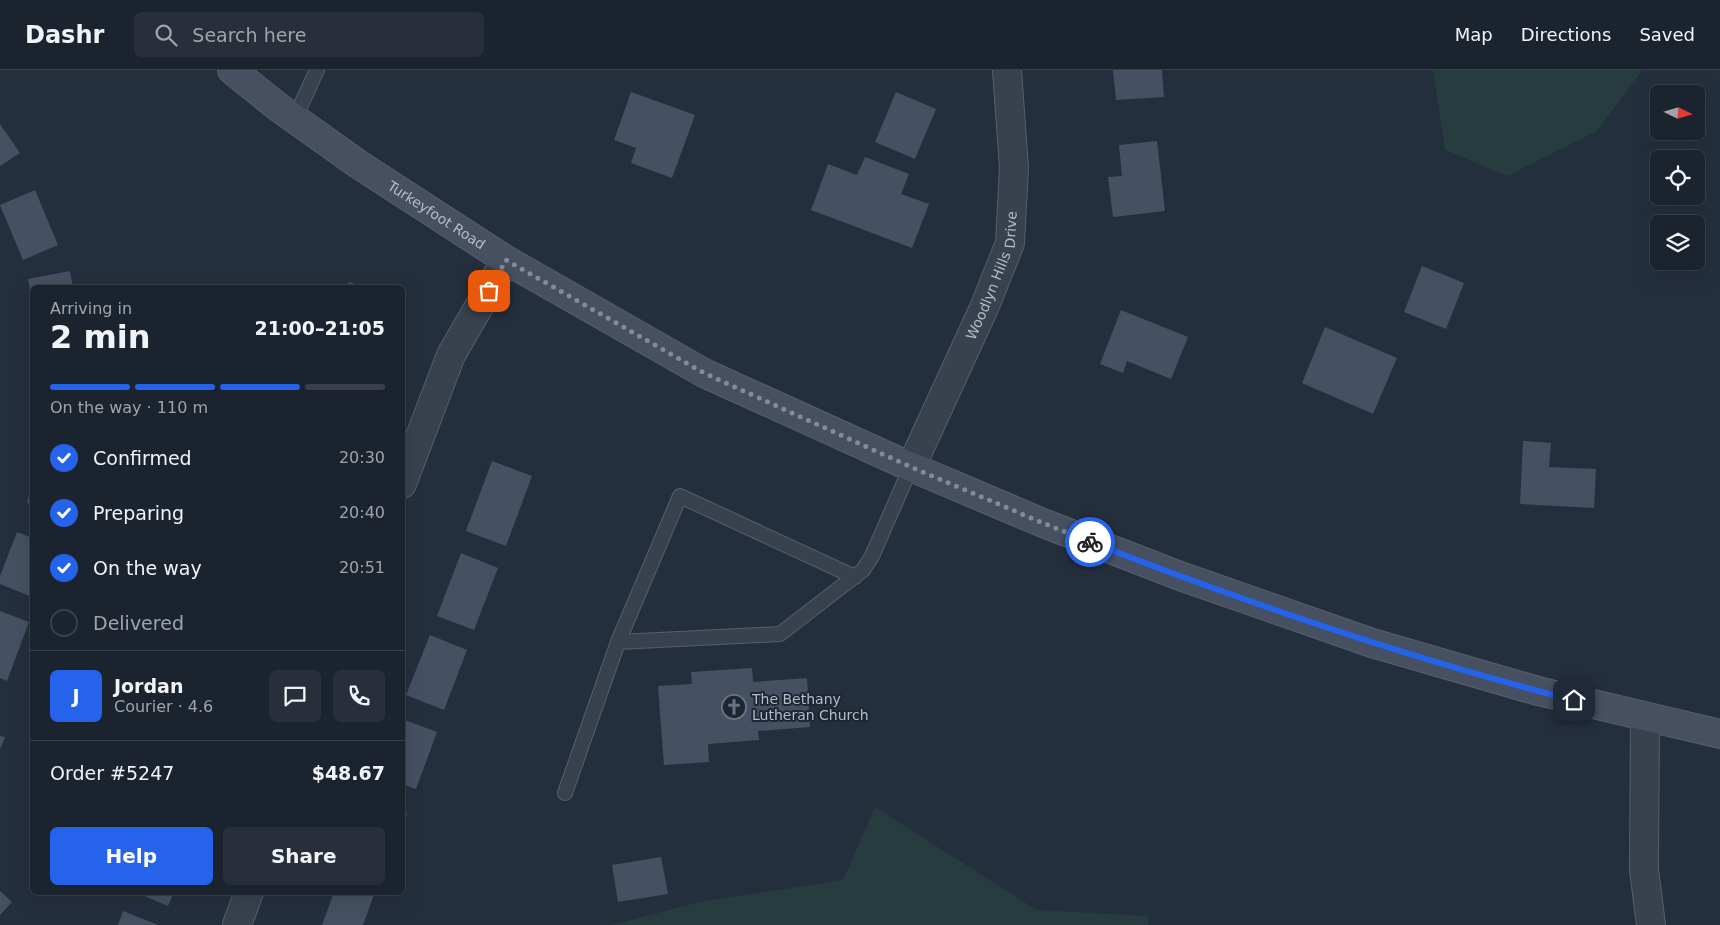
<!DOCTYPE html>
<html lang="en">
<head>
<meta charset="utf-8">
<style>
  body { margin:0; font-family:"DejaVu Sans",sans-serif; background:#282f3a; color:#f1f3f6; height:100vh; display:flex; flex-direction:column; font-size:19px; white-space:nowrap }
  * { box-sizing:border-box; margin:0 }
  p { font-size:16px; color:#a0a4aa }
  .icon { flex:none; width:28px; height:28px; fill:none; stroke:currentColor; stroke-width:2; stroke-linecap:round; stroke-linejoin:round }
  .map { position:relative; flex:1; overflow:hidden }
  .sheet { position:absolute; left:30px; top:215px; width:375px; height:610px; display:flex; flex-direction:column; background:#1b232e; border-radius:8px; box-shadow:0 5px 20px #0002,0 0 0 1px #39404a }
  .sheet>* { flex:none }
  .needle { width:32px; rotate:95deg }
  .tools { position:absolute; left:1650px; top:15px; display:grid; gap:10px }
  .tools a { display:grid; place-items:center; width:55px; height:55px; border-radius:8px; background:#1b232e; box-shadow:0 5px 20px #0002,0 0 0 1px #39404a; font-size:25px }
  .pin { position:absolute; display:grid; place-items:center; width:42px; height:42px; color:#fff; margin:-21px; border-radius:10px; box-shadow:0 2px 8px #0006 }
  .courier { position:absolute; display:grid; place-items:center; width:50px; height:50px; margin:-25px; border:4px solid #2563eb; border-radius:50%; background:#fff; color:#222; box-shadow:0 1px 6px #0007 }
  .summary em { font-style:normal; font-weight:800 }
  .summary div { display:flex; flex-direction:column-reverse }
  .summary { display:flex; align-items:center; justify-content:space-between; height:85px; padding:0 20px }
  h1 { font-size:32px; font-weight:800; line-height:38px }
  .bar { display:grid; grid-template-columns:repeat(4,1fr); gap:8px 5px; align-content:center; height:60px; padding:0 20px }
  .bar i { height:6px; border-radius:4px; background:#39404a }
  .bar .active { background:#2563eb }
  .bar p { grid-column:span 4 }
  .line { display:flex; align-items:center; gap:12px; padding:0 20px; border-top:1px solid #39404a }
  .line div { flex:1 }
  .round { display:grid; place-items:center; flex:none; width:52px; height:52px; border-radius:8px; background:#282f3a }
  ol { padding:0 20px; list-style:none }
  li { display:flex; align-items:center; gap:15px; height:55px }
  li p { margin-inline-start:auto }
  li .icon { padding:5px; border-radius:50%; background:#2563eb; color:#fff; stroke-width:4 }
  li:last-child { color:#a0a4aa }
  li i { width:28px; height:28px; border:2px solid #39404a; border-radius:50% }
  .action { display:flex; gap:10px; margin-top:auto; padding:10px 20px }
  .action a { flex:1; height:58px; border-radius:8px; background:#2563eb; color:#fff; font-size:20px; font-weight:800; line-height:58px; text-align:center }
  .action a+a { background:#282f3a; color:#f1f3f6 }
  header { display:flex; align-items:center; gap:30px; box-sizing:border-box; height:70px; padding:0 25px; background:#1b232e; border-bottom:1px solid #39404a }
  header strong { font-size:24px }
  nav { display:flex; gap:28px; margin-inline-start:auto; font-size:18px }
  .search { width:350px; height:45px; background:#282f3a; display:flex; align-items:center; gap:12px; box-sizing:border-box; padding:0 18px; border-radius:8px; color:#a0a4aa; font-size:19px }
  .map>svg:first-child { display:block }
</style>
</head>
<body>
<header>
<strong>Dashr</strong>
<div class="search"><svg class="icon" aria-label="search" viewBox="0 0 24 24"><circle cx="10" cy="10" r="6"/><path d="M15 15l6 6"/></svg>Search here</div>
<nav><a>Map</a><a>Directions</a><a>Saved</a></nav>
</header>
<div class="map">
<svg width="1720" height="855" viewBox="0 0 1720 855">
  <rect width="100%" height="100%" fill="#242f3e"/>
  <path fill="#263c3f" d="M 1433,0 L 1642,0 L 1597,61 L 1507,106 L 1445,80 Z
    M 875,737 L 1037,840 L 1148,846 L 1148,855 L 612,855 L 699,832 L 843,810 Z"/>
  <path fill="#455162" d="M 1113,0 L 1162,0 L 1164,27 L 1116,30 Z
    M 631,22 L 695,45 L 672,108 L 631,93 L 636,78 L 614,70 Z
    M 896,22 L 936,39 L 915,89 L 875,72 Z
    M 0,54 L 20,83 L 0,96 Z
    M 1157,71 L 1165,141 L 1113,147 L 1108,107 L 1122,106 L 1119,75 Z
    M 865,87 L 909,104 L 901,124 L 929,134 L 912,178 L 811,140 L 828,94 L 857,105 Z
    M 35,120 L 58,175 L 23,190 L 0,135 Z
    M 1422,196 L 1464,213 L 1446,259 L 1404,242 Z
    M 70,201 L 73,218 L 32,218 L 32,229 L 28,209 Z
    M 349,212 L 365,217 L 365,218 L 346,218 Z
    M 1121,240 L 1188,267 L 1171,309 L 1127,291 L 1123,303 L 1100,294 Z
    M 1325,257 L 1397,288 L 1373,344 L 1302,313 Z
    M 1523,371 L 1551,373 L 1549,397 L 1596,399 L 1594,438 L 1520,434 Z
    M 492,391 L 532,406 L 506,476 L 466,461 Z
    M 32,413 L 32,434 L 27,433 Z
    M 17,462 L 32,468 L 32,527 L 0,514 L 0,506 Z
    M 461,483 L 498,498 L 474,560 L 437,546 Z
    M 0,541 L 29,552 L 7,611 L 0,608 Z
    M 430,565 L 467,580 L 444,640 L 406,625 Z
    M 752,598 L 753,612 L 807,608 L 810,657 L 758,661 L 759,670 L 708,674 L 709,692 L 664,695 L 658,616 L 692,614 L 691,602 Z
    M 402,649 L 437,662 L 416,719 L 402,714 Z
    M 0,666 L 5,667 L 0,679 Z
    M 402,741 L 407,743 L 403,755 L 402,755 Z
    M 661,787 L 668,824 L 618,832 L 612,795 Z
    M 0,821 L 12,832 L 0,845 Z
    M 135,822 L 174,822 L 168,836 Z
    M 334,822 L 375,822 L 363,855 L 322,855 Z
    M 123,841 L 158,855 L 118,855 Z"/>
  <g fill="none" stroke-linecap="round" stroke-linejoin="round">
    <defs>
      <path id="service" d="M 295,48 L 317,0
        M 855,507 L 680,426 L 618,572 L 780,564 L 863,500 L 872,486 L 911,397
        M 565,723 L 618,572"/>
      <g id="minor">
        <path id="s1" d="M 911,397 L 984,238 L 1010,173 L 1014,98 L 1007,0"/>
        <path d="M 402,414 L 451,285 L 506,190"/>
        <path d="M 1645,647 L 1644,800 L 1651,855"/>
        <path d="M 237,855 L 249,822"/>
      </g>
      <g id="secondary">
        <path id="s2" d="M 232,0 L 278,37 L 358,94 L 506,190 L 704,303 L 911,397 L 1043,453 L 1180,506 L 1372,573 L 1538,621 L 1720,664"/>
      </g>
    </defs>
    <use href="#service" stroke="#565f6c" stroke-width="16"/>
    <use href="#minor" stroke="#565f6c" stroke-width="30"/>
    <use href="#secondary" stroke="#565f6c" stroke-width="30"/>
    <use href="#service" stroke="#38414e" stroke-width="14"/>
    <use href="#minor" stroke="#38414e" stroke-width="28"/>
    <use href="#secondary" stroke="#465061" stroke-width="28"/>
  </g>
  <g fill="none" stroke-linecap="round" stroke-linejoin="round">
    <path stroke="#828b98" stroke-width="5" stroke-dasharray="0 9" d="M 489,221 L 506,190 L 704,303 L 911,397 L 1043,453 L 1090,472"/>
    <path stroke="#2563eb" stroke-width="6" d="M 1090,472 C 1248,533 1409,589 1574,630"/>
  </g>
  <defs>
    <symbol id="church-ring" viewBox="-11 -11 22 22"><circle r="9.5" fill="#1d2633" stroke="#6b7280" stroke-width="1.5"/><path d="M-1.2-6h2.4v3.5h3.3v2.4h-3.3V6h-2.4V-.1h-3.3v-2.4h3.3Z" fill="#6b7280"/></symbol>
  </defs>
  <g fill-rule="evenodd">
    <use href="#church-ring" x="720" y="623" width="28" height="28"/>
  </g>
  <g text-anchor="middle" stroke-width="4" stroke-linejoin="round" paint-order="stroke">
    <g font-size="14" fill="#b4bcc9" stroke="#1d2633">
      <text dy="5" stroke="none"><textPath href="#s2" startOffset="251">Turkeyfoot Road</textPath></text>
      <text dy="5" stroke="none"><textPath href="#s1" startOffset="209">Woodlyn Hills Drive</textPath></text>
    </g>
    <g font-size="14" fill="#b4bcc9" stroke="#1d2633" text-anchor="start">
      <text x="752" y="634">The Bethany<tspan x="752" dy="16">Lutheran Church</tspan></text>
    </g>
  </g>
</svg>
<div class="tools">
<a><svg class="needle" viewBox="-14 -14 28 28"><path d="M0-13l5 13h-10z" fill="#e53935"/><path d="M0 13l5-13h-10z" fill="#a0a4aa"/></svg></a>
<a><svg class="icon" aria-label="locate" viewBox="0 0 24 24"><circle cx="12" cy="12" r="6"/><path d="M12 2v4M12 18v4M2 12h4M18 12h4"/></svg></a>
<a><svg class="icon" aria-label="layers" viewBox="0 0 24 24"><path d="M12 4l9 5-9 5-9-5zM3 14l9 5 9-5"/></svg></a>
</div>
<div class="pin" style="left:489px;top:221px;background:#ea580c"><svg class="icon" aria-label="bag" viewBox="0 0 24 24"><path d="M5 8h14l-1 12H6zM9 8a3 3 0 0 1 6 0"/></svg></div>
<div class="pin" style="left:1574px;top:630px;background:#1f2937"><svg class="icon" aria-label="home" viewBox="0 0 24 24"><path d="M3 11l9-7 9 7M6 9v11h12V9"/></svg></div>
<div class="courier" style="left:1090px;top:472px"><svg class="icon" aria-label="bike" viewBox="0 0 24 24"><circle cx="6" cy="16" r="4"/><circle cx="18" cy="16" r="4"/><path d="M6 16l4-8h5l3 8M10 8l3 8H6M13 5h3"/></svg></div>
<section class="sheet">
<div class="summary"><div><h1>2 min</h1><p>Arriving in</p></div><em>21:00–21:05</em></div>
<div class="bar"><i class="active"></i><i class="active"></i><i class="active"></i><i></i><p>On the way · 110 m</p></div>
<ol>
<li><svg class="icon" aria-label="check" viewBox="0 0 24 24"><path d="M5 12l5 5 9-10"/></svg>Confirmed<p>20:30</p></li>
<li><svg class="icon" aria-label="check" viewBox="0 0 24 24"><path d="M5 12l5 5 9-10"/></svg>Preparing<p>20:40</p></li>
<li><svg class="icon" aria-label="check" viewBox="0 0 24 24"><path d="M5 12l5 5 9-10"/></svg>On the way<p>20:51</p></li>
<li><i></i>Delivered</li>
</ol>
<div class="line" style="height:90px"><b class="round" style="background:#2563eb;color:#fff">J</b><div><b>Jordan</b><p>Courier · 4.6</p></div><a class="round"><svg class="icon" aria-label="chat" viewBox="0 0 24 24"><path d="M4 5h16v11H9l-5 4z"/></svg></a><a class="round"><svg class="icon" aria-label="phone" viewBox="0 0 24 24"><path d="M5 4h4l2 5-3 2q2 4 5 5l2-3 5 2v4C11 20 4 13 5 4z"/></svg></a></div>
<div class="line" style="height:65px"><div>Order #5247</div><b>$48.67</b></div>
<div class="action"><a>Help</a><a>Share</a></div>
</section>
</div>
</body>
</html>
